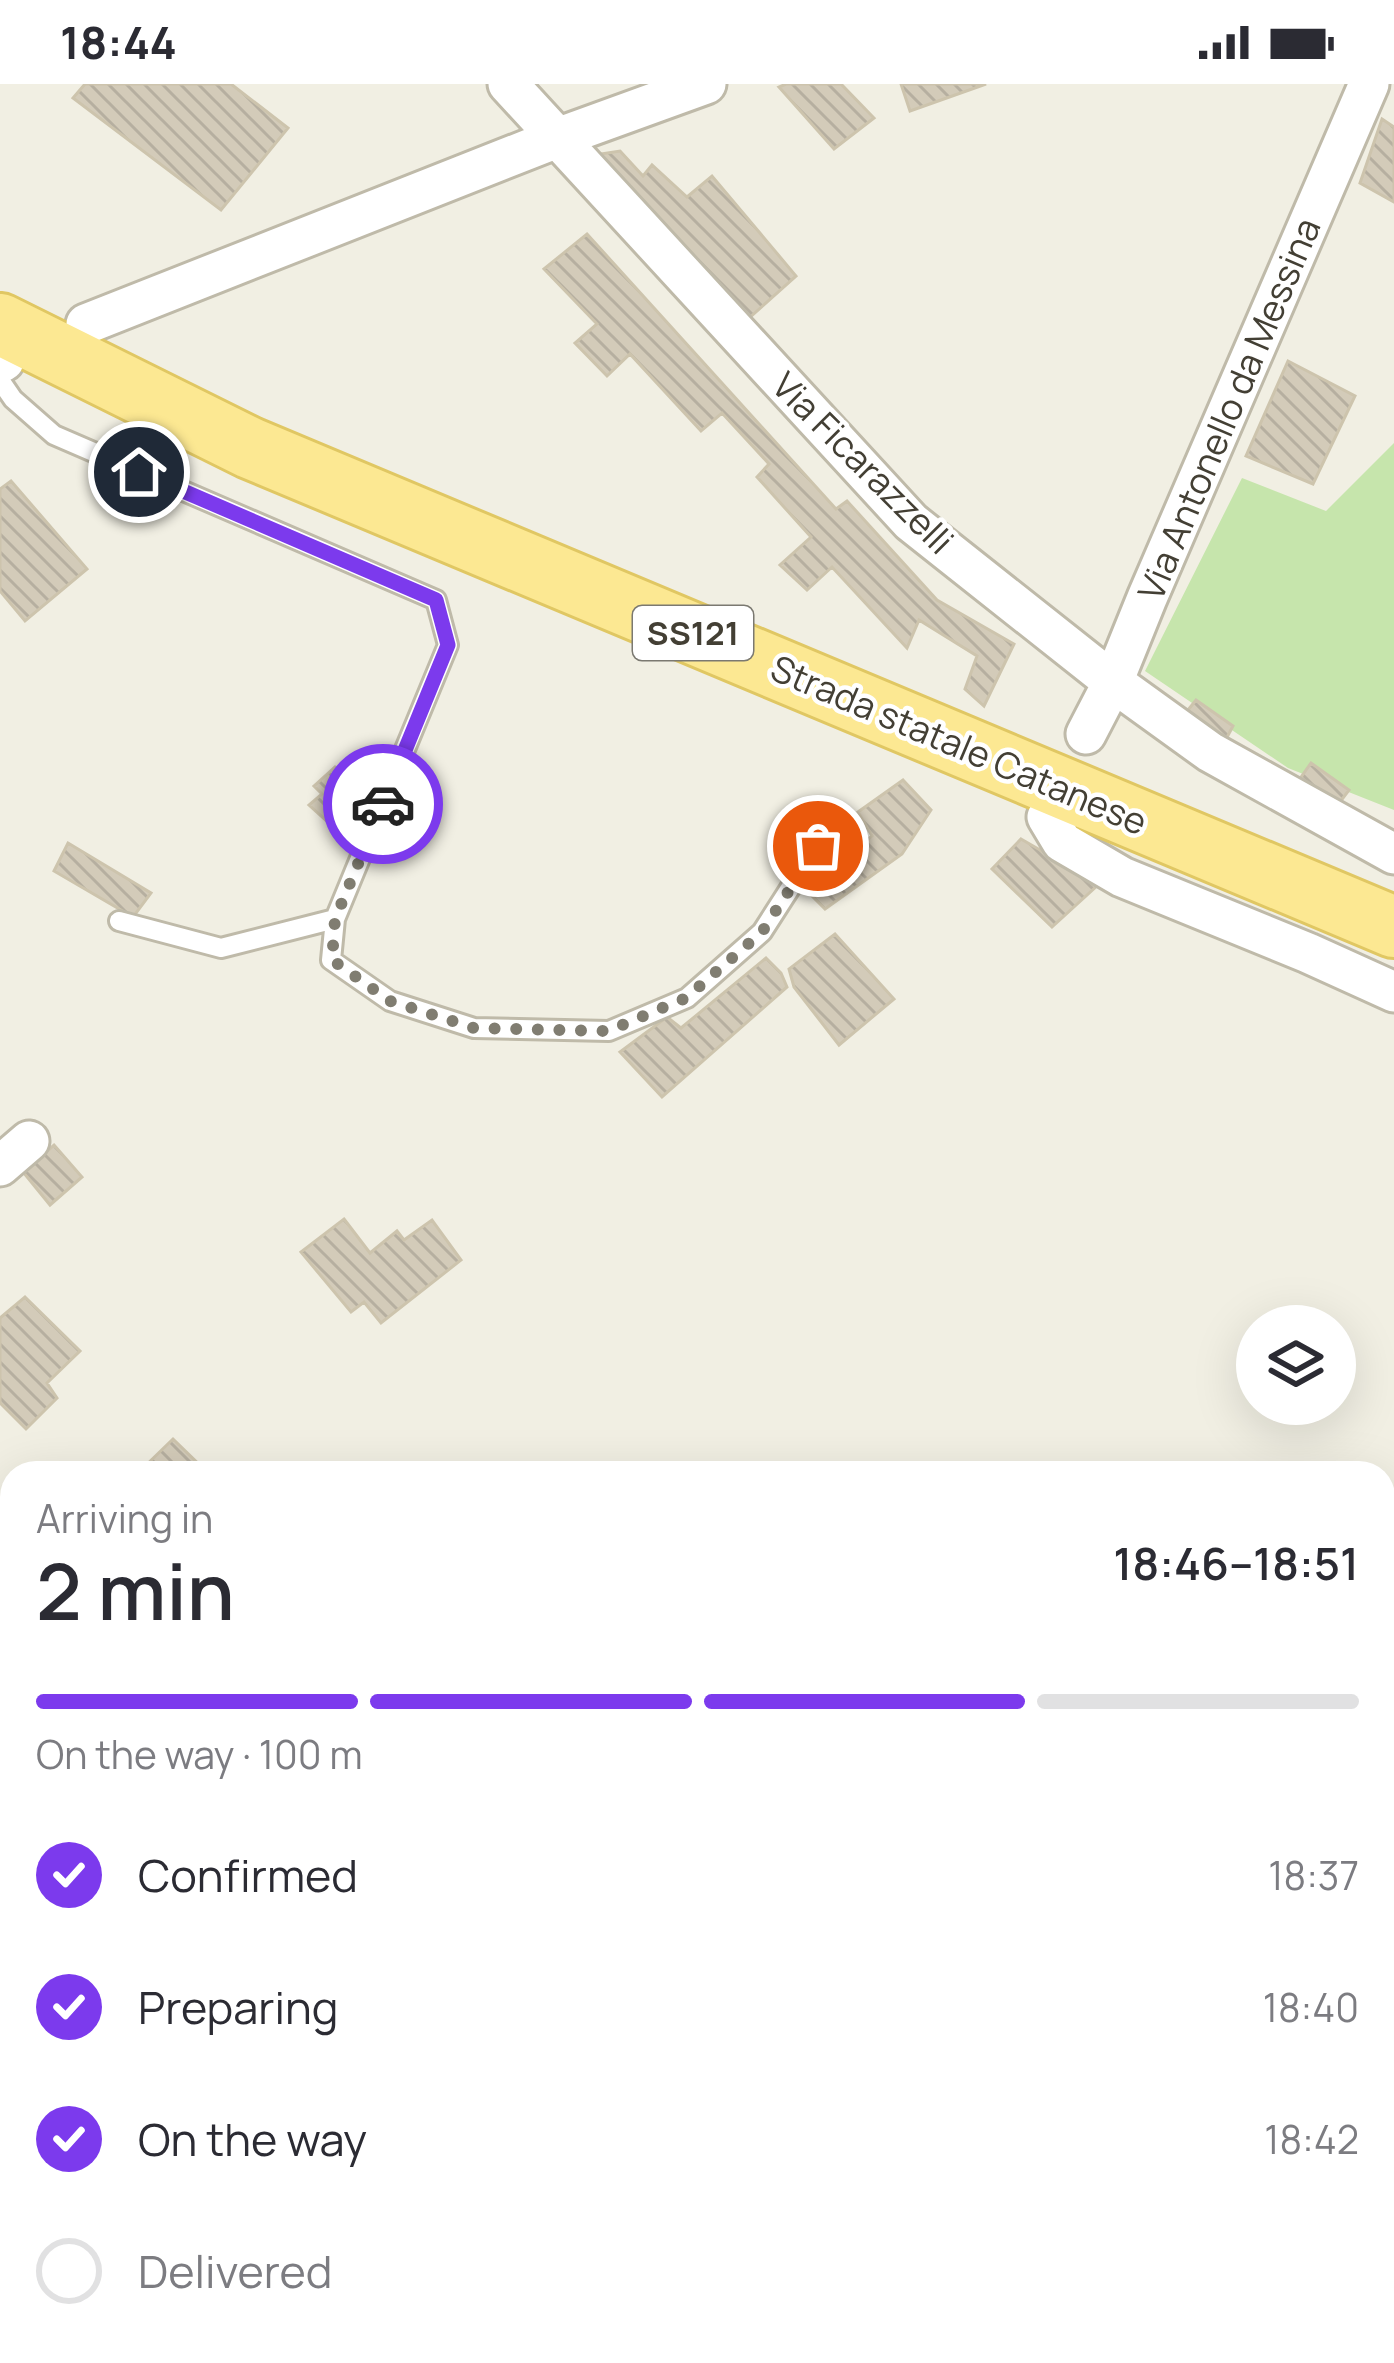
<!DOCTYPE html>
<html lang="en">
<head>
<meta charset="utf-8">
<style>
  body { margin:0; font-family:Manrope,sans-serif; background:#f2f2f3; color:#2b2b33; height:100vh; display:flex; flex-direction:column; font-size:45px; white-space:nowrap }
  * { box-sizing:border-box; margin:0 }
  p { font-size:39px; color:#7c7c81 }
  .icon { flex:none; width:66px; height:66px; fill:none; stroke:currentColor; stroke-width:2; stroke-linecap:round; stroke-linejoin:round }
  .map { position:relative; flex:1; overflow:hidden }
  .side { position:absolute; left:0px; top:1377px; width:1395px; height:903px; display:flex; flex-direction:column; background:#fff; border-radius:36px 36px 0 0; box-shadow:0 12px 48px #0002 }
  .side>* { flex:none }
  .controls { position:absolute; left:1236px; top:1221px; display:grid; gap:24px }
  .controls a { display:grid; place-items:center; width:120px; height:120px; border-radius:50%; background:#fff; box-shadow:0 12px 48px #0002; font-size:60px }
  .pin { position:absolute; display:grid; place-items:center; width:102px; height:102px; color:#fff; margin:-51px; border:6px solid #fff; border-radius:50%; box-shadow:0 3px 12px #0007 }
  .courier { position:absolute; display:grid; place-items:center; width:120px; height:120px; margin:-60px; border:9px solid #7c3aed; border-radius:50%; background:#fff; color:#222; box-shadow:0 3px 15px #0007 }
  .headline em { font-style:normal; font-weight:600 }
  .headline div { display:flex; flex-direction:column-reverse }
  .headline { display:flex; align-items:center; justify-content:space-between; height:204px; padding:0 36px }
  h1 { font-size:78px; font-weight:600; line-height:90px }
  .bar { display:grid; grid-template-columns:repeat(4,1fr); gap:18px 12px; align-content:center; height:144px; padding:0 36px }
  .bar i { height:15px; border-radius:9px; background:#e1e1e2 }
  .bar .on { background:#7c3aed }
  .bar p { grid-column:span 4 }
  ol { padding:0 36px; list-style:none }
  li { display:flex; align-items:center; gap:36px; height:132px }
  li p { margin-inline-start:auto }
  li .icon { padding:12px; border-radius:50%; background:#7c3aed; color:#fff; stroke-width:4 }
  li:last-child { color:#7c7c81 }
  li i { width:66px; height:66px; border:6px solid #e1e1e2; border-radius:50% }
  .status { display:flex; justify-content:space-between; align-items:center; height:84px; padding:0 60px; background:#fff; direction:ltr }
  .status svg { height:33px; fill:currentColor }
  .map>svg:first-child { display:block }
</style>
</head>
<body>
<div class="status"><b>18:44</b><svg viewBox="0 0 49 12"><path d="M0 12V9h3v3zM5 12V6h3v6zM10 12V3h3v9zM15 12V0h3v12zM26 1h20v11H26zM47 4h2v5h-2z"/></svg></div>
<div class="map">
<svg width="1394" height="2279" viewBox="0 0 1394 2279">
  <defs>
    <pattern id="building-back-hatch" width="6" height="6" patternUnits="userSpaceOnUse" patternTransform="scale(3)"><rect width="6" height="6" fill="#d3cbb9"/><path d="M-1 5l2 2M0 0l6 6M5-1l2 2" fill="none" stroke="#b6afa0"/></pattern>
  </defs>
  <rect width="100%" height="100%" fill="#f1efe3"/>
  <path fill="#c6e5ac" d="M 1394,359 L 1394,726 L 1288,684 L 1145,587 L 1242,394 L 1326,427 Z"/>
  <path fill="url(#building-back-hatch)" stroke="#cdc4ad" stroke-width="3" d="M 85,0 L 231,0 L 288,44 L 221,126 L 73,14 Z
    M 786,0 L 841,0 L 874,34 L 834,65 L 779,3 Z
    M 901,0 L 986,0 L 910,27 Z
    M 1382,35 L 1394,43 L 1394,118 L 1360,99 Z
    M 620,67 L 643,92 L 652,81 L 687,113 L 712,92 L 796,192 L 747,236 L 594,71 Z
    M 587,150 L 836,425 L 847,417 L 937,516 L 1014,560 L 984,622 L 965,605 L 977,572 L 919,536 L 907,564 L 832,483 L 807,506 L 780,481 L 811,453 L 757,393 L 769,380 L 722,329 L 701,347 L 630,270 L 607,292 L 575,259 L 597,240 L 544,185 Z
    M 1288,277 L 1355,312 L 1313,400 L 1246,372 Z
    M 11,397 L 87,485 L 25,537 L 0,507 L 0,405 Z
    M 1196,616 L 1233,642 L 1225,657 L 1184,631 Z
    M 1311,679 L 1349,706 L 1334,726 L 1297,699 Z
    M 335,683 L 359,705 L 329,739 L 309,721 L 322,710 L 314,702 Z
    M 903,696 L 931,726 L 902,770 L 825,825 L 805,805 L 872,752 L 858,728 Z
    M 1021,755 L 1099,800 L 1052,843 L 992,785 Z
    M 68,759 L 151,809 L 133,833 L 54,787 Z
    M 835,850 L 894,915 L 839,961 L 794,903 L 789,885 Z
    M 766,874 L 781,889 L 787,903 L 662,1013 L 620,968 L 667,933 L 681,944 Z
    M 54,1061 L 82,1093 L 50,1121 L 23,1088 Z
    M 344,1135 L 370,1169 L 397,1147 L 404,1156 L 432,1136 L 461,1176 L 381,1239 L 364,1218 L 351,1228 L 301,1168 Z
    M 25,1213 L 80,1267 L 47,1299 L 57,1314 L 26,1345 L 0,1319 L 0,1234 Z
    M 173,1355 L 208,1389 L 138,1389 Z
    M 12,1666 L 12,1769 L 0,1779 L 0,1677 Z
    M 0,1907 L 12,1917 L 12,1942 L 0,1957 Z
    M 1383,2024 L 1394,2036 L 1394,2135 L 1383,2124 Z
    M 12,2193 L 12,2243 L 0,2232 L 0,2208 Z
    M 142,2268 L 184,2268 L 174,2279 L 132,2279 Z
    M 1082,2268 L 1163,2268 L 1148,2279 L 1091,2279 Z"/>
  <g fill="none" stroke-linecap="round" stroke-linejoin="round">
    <defs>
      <path id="lane" d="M 0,296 L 13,315 L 54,351 L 436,516 L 448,561 L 335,835 L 331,876 L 390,917 L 474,944 L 609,947 L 687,914 L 762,848 L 837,731
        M 119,837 L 221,864 L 335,835
        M 0,1467 L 12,1479
        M 0,2037 L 12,2046
        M 1383,2174 L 1394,2190
        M 287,2268 L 300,2279"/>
      <path id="street" d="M 508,0 L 911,438 L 1113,598 L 1210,668 L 1394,770
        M 86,240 L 557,54 L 706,0
        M 0,279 L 4,277
        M 1086,650 L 1113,598 L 1147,514 L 1369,0
        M 1047,733 L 1062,758 L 1122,793 L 1308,869 L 1394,908
        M 0,1082 L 29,1057"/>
      <path id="primary" d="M 0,240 L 250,364 L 1394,843"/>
    </defs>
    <use href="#lane" stroke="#bfbaa9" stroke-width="24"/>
    <use href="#street" stroke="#bfbaa9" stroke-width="45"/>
    <use href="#primary" stroke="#e0c763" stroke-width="66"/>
    <path stroke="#beb498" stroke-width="6" stroke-dasharray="6 6" stroke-linecap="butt" d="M 103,2279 L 113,2268"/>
    <use href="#lane" stroke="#fff" stroke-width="18"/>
    <use href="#street" stroke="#fff" stroke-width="39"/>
    <use href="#primary" stroke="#fce892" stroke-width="60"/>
  </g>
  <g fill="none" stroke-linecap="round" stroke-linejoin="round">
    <path stroke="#807d71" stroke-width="12" stroke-dasharray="0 21.6" d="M 383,720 L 335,835 L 332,876 L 390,917 L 474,944 L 608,947 L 686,914 L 762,848 L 818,762"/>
    <path stroke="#7c3aed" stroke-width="15" d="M 139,388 L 436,516 L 448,561 L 383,720"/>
  </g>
  <g text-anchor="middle" stroke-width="9" stroke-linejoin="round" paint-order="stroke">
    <rect fill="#fff" stroke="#7b7971" stroke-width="3" x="633" y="522" width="120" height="54" rx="9"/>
    <g font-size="33" font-weight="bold" fill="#433f34">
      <text x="693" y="561">SS121</text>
    </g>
    <g font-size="36" fill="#433f34" stroke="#fff">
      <text transform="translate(1229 325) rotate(-67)" y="13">Via Antonello da Messina</text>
      <text transform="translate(863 379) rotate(45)" y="13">Via Ficarazzelli</text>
      <text transform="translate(959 661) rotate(23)" y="13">Strada statale Catanese</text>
    </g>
  </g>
</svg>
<div class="controls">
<a><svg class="icon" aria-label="layers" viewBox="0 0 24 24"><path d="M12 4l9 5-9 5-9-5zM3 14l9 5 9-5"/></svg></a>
</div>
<div class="pin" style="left:818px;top:762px;background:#ea580c"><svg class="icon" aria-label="bag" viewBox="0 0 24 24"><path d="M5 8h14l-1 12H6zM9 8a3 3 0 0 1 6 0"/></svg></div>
<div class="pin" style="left:139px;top:388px;background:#1f2937"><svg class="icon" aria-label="home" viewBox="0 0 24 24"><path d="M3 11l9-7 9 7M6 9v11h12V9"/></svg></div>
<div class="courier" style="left:383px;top:720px"><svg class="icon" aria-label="car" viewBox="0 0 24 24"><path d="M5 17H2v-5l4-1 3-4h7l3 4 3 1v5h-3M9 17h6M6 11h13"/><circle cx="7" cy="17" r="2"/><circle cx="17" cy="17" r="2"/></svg></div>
<section class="side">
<div class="headline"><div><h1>2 min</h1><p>Arriving in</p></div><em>18:46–18:51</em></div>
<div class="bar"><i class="on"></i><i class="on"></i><i class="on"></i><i></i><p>On the way · 100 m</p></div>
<ol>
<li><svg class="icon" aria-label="check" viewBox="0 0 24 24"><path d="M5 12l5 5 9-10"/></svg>Confirmed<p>18:37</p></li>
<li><svg class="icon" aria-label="check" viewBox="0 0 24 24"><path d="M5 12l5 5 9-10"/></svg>Preparing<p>18:40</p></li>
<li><svg class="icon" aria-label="check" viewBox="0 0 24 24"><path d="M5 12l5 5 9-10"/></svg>On the way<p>18:42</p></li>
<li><i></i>Delivered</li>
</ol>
</section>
</div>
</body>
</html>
